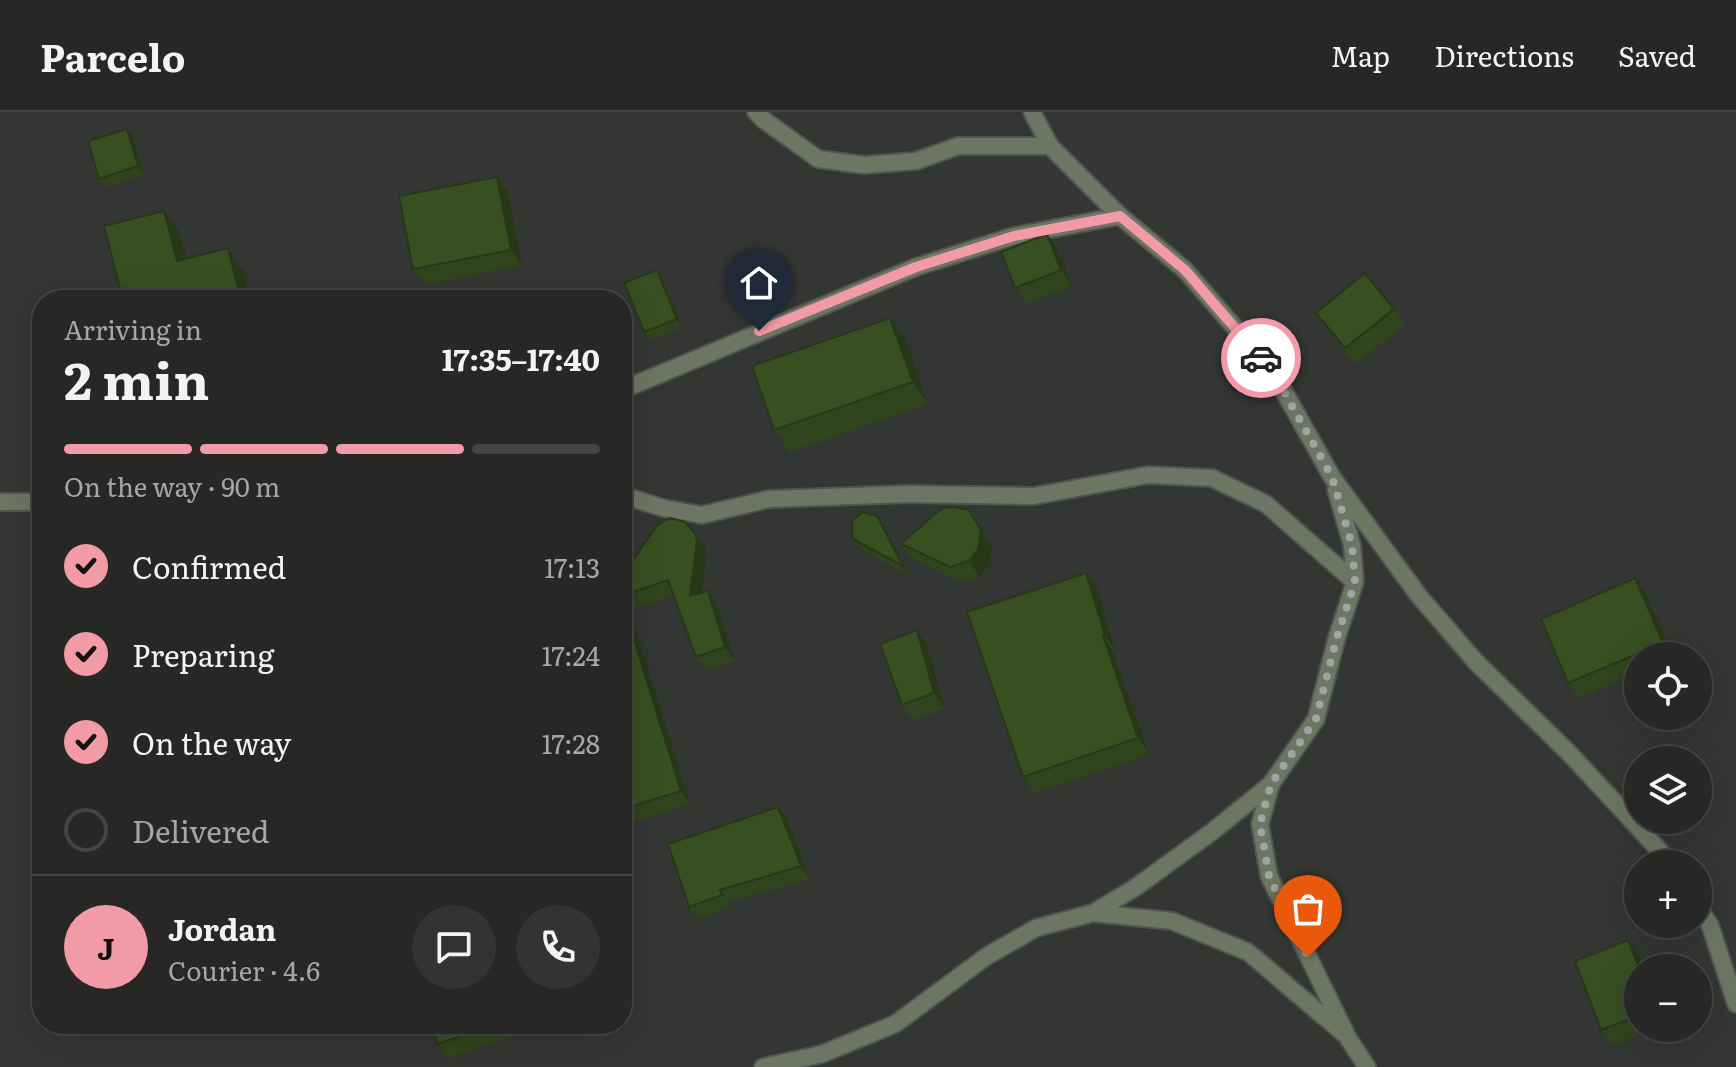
<!DOCTYPE html>
<html lang="en">
<head>
<meta charset="utf-8">
<style>
  body { margin:0; font-family:Literata,serif; background:#333432; color:#f1f3f6; height:100vh; display:flex; flex-direction:column; font-size:30px; white-space:nowrap }
  * { box-sizing:border-box; margin:0 }
  p { font-size:26px; color:#a4a6a7 }
  .icon { flex:none; width:44px; height:44px; fill:none; stroke:currentColor; stroke-width:2; stroke-linecap:round; stroke-linejoin:round }
  .map { position:relative; flex:1; overflow:hidden }
  .sheet { position:absolute; left:32px; top:178px; width:600px; height:744px; display:flex; flex-direction:column; background:#272826; border-radius:32px; box-shadow:0 8px 32px #0002,0 0 0 2px #434443 }
  .sheet>* { flex:none }
  .controls { position:absolute; left:1624px; top:530px; display:grid; gap:16px }
  .controls a { display:grid; place-items:center; width:88px; height:88px; border-radius:50%; background:#272826; box-shadow:0 8px 32px #0002,0 0 0 2px #434443; font-size:40px }
  .pin { position:absolute; display:grid; place-items:center; width:68px; height:68px; color:#fff; margin:-82px -34px; border-radius:50% 50% 50% 0; rotate:-45deg; box-shadow:0 0 8px #0007 }
  .pin .icon { rotate:45deg }
  .courier { position:absolute; display:grid; place-items:center; width:80px; height:80px; margin:-40px; border:6px solid #f39aa7; border-radius:50%; background:#fff; color:#222; box-shadow:0 2px 10px #0007 }
  .overview em { font-style:normal; font-weight:700 }
  .overview div { display:flex; flex-direction:column-reverse }
  .overview { display:flex; align-items:center; justify-content:space-between; height:136px; padding:0 32px }
  h1 { font-size:52px; font-weight:700; line-height:60px }
  .bar { display:grid; grid-template-columns:repeat(4,1fr); gap:12px 8px; align-content:center; height:96px; padding:0 32px }
  .bar i { height:10px; border-radius:6px; background:#434443 }
  .bar .on { background:#f39aa7 }
  .bar p { grid-column:span 4 }
  .line { display:flex; align-items:center; gap:20px; padding:0 32px; border-top:2px solid #434443 }
  .line div { flex:1 }
  .round { display:grid; place-items:center; flex:none; width:84px; height:84px; border-radius:42px; background:#333432 }
  ol { padding:0 32px; list-style:none }
  li { display:flex; align-items:center; gap:24px; height:88px }
  li p { margin-inline-start:auto }
  li .icon { padding:8px; border-radius:50%; background:#f39aa7; color:#111; stroke-width:4 }
  li:last-child { color:#a4a6a7 }
  li i { width:44px; height:44px; border:4px solid #434443; border-radius:50% }
  header { display:flex; align-items:center; gap:48px; box-sizing:border-box; height:112px; padding:0 40px; background:#272826; border-bottom:2px solid #434443 }
  header strong { font-size:38px }
  nav { display:flex; gap:44px; margin-inline-start:auto; font-size:28px }
  .map>svg:first-child { display:block }
</style>
</head>
<body>
<header>
<strong>Parcelo</strong>
<nav><a>Map</a><a>Directions</a><a>Saved</a></nav>
</header>
<div class="map">
<svg width="1736" height="955" viewBox="0 0 1736 955">
  <rect width="100%" height="100%" fill="#343633"/>
  <g fill="none" stroke-linecap="round" stroke-linejoin="round">
    <defs>
      <path id="minor" d="M 756,0 L 764,8 L 818,47 L 864,53 L 916,49 L 958,34 L 1050,34
        M 1032,0 L 1050,34 L 1120,104 L 1185,158 L 1273,260 L 1332,365 L 1419,484 L 1476,550 L 1570,642 L 1660,739 L 1669,752
        M 622,278 L 916,155 L 1014,124 L 1120,104
        M 1336,378 L 1352,433 L 1355,470 L 1337,525 L 1316,607 L 1271,672 L 1260,712 L 1269,764 L 1348,926 L 1367,955
        M 622,383 L 663,396 L 702,403 L 769,387 L 908,382 L 1034,384 L 1148,363 L 1212,366 L 1266,392 L 1355,470
        M 0,390 L 42,390
        M 1698,795 L 1710,813 L 1736,892
        M 1093,801 L 1172,809 L 1248,840 L 1343,921
        M 763,955 L 822,942 L 895,912 L 987,844 L 1036,816 L 1093,801 L 1136,775 L 1213,719 L 1271,672"/>
    </defs>
    <use href="#minor" stroke="#535452" stroke-width="20"/>
    <use href="#minor" stroke="#6b7762" stroke-width="16"/>
  </g>
  <path fill="#30441d" d="M 127,17 L 133,25 L 144,62 L 105,75 L 99,67 Z
    M 497,65 L 508,80 L 522,153 L 424,173 L 413,157 Z
    M 1047,122 L 1058,138 L 1072,174 L 1026,192 L 1015,176 Z
    M 662,166 L 682,215 L 650,228 L 644,220 Z
    M 1394,197 L 1405,212 L 1356,252 L 1327,216 L 1316,201 Z
    M 906,228 L 928,292 L 790,340 L 774,318 Z
    M 969,398 L 992,434 L 989,453 L 980,465 L 961,470 L 912,447 L 901,432 Z
    M 877,404 L 883,412 L 909,463 L 863,438 L 857,433 L 852,425 Z
    M 695,421 L 705,435 L 706,442 L 702,481 L 717,492 L 735,549 L 705,558 L 696,545 L 673,483 L 630,498 L 690,692 L 622,714 L 622,662 L 630,659 L 622,632 L 622,465 Z
    M 1086,461 L 1097,476 L 1115,539 L 1113,539 L 1149,642 L 1034,681 L 1023,665 Z
    M 1646,482 L 1673,544 L 1638,544 L 1638,561 L 1579,586 L 1568,571 Z
    M 927,534 L 945,597 L 913,608 L 902,593 Z
    M 42,629 L 42,683 L 34,671 Z
    M 787,707 L 810,767 L 728,790 L 730,795 L 698,807 L 689,795 Z
    M 1628,828 L 1639,844 L 1638,916 L 1657,916 L 1612,933 L 1601,918 Z
    M 431,912 L 527,912 L 529,918 L 448,946 L 438,932 Z"/>
  <path fill="#273718" d="M 127,17 L 133,25 L 144,62 L 138,54 Z
    M 497,65 L 508,80 L 522,153 L 511,138 Z
    M 164,99 L 180,121 L 193,171 L 177,149 Z
    M 1047,122 L 1058,138 L 1072,174 L 1061,158 Z
    M 228,136 L 243,158 L 251,188 L 241,188 Z
    M 657,158 L 662,166 L 682,215 L 677,207 Z
    M 890,206 L 906,228 L 928,292 L 913,270 Z
    M 969,398 L 992,434 L 989,453 L 980,465 L 969,449 Z
    M 877,404 L 883,412 L 909,463 L 903,454 Z
    M 695,421 L 705,435 L 706,442 L 700,498 L 690,484 Z
    M 1086,461 L 1097,476 L 1115,539 L 1105,523 Z
    M 1635,466 L 1646,482 L 1673,544 L 1663,531 Z
    M 708,479 L 717,492 L 735,549 L 725,535 Z
    M 622,486 L 630,498 L 690,692 L 681,679 Z
    M 917,518 L 927,534 L 945,597 L 934,581 Z
    M 1103,524 L 1113,539 L 1149,642 L 1138,626 Z
    M 778,695 L 787,707 L 810,767 L 801,754 Z
    M 1628,828 L 1639,844 L 1644,856 L 1639,856 Z"/>
  <path fill="#384f22" stroke="#273718" stroke-width="2" d="M 127,17 L 138,54 L 99,67 L 88,29 Z
    M 497,65 L 511,138 L 413,157 L 399,84 Z
    M 164,99 L 177,149 L 228,136 L 241,188 L 123,188 L 104,114 Z
    M 1047,122 L 1061,158 L 1015,176 L 1001,140 Z
    M 657,158 L 677,207 L 644,220 L 624,171 Z
    M 1365,161 L 1394,197 L 1345,236 L 1316,201 Z
    M 890,206 L 913,270 L 774,318 L 752,254 Z
    M 953,395 L 969,398 L 981,418 L 978,437 L 969,449 L 950,455 L 901,432 L 936,401 L 944,396 Z
    M 862,400 L 877,404 L 903,454 L 858,430 L 852,425 L 852,409 Z
    M 670,406 L 685,410 L 695,421 L 697,429 L 690,484 L 708,479 L 725,535 L 696,545 L 668,468 L 622,484 L 622,465 L 657,413 Z
    M 1086,461 L 1105,523 L 1103,524 L 1138,626 L 1023,665 L 967,500 Z
    M 1635,466 L 1663,531 L 1568,571 L 1541,507 Z
    M 622,489 L 681,679 L 622,697 L 622,662 L 630,659 L 622,632 Z
    M 917,518 L 934,581 L 902,593 L 880,532 Z
    M 42,629 L 42,673 L 34,671 Z
    M 778,695 L 801,754 L 720,778 L 722,783 L 689,795 L 668,732 Z
    M 1628,828 L 1639,856 L 1638,904 L 1601,918 L 1575,849 Z
    M 431,912 L 494,912 L 438,932 Z"/>
  <g fill="none" stroke-linecap="round" stroke-linejoin="round">
    <path stroke="#a2a4a2" stroke-width="8" stroke-dasharray="0 14.4" d="M 1261,246 L 1273,260 L 1332,365 L 1352,433 L 1355,470 L 1337,525 L 1316,607 L 1271,672 L 1260,712 L 1269,764 L 1308,845"/>
    <path stroke="#f39aa7" stroke-width="10" d="M 759,219 L 916,155 L 1014,124 L 1120,104 L 1185,158 L 1261,246"/>
  </g>
</svg>
<div class="controls">
<a><svg class="icon" aria-label="locate" viewBox="0 0 24 24"><circle cx="12" cy="12" r="6"/><path d="M12 2v4M12 18v4M2 12h4M18 12h4"/></svg></a>
<a><svg class="icon" aria-label="layers" viewBox="0 0 24 24"><path d="M12 4l9 5-9 5-9-5zM3 14l9 5 9-5"/></svg></a>
<a>+</a>
<a>−</a>
</div>
<div class="pin" style="left:1308px;top:845px;background:#ea580c"><svg class="icon" aria-label="bag" viewBox="0 0 24 24"><path d="M5 8h14l-1 12H6zM9 8a3 3 0 0 1 6 0"/></svg></div>
<div class="pin" style="left:759px;top:219px;background:#1f2937"><svg class="icon" aria-label="home" viewBox="0 0 24 24"><path d="M3 11l9-7 9 7M6 9v11h12V9"/></svg></div>
<div class="courier" style="left:1261px;top:246px"><svg class="icon" aria-label="car" viewBox="0 0 24 24"><path d="M5 17H2v-5l4-1 3-4h7l3 4 3 1v5h-3M9 17h6M6 11h13"/><circle cx="7" cy="17" r="2"/><circle cx="17" cy="17" r="2"/></svg></div>
<section class="sheet">
<div class="overview"><div><h1>2 min</h1><p>Arriving in</p></div><em>17:35–17:40</em></div>
<div class="bar"><i class="on"></i><i class="on"></i><i class="on"></i><i></i><p>On the way · 90 m</p></div>
<ol>
<li><svg class="icon" aria-label="check" viewBox="0 0 24 24"><path d="M5 12l5 5 9-10"/></svg>Confirmed<p>17:13</p></li>
<li><svg class="icon" aria-label="check" viewBox="0 0 24 24"><path d="M5 12l5 5 9-10"/></svg>Preparing<p>17:24</p></li>
<li><svg class="icon" aria-label="check" viewBox="0 0 24 24"><path d="M5 12l5 5 9-10"/></svg>On the way<p>17:28</p></li>
<li><i></i>Delivered</li>
</ol>
<div class="line" style="height:144px"><b class="round" style="background:#f39aa7;color:#111">J</b><div><b>Jordan</b><p>Courier · 4.6</p></div><a class="round"><svg class="icon" aria-label="chat" viewBox="0 0 24 24"><path d="M4 5h16v11H9l-5 4z"/></svg></a><a class="round"><svg class="icon" aria-label="phone" viewBox="0 0 24 24"><path d="M5 4h4l2 5-3 2q2 4 5 5l2-3 5 2v4C11 20 4 13 5 4z"/></svg></a></div>
</section>
</div>
</body>
</html>
